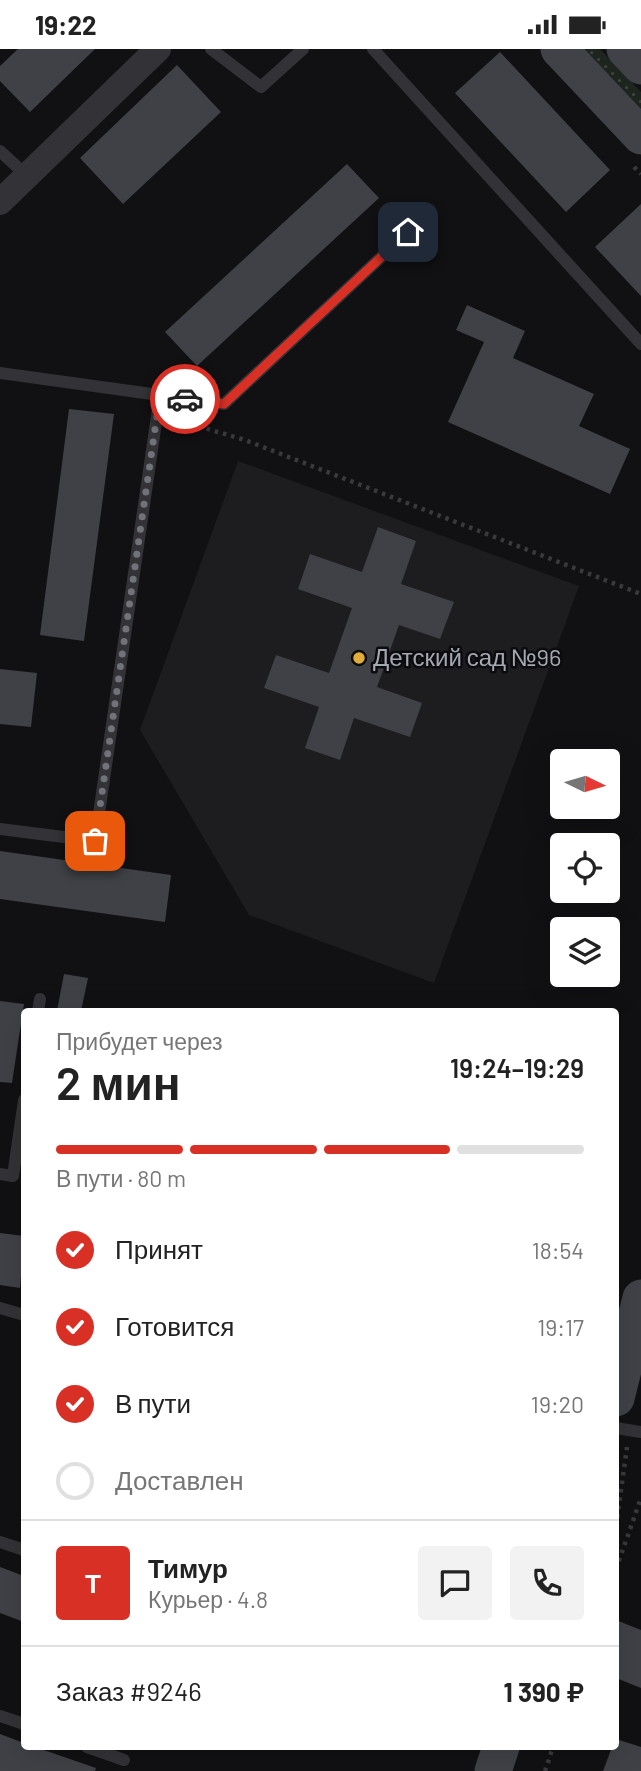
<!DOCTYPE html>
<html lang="ru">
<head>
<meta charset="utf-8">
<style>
  body { margin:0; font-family:Barlow,sans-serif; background:#f2f2f2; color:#222; height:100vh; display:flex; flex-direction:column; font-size:26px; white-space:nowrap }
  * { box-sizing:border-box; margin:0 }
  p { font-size:23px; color:#767676 }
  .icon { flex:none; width:38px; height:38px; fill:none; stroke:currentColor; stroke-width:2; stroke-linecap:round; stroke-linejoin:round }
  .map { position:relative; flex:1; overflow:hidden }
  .sheet { position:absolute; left:21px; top:959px; width:598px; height:742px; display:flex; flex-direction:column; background:#fff; border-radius:7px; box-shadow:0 7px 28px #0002 }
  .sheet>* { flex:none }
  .needle { width:46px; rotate:95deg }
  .controls { position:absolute; left:550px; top:700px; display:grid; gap:14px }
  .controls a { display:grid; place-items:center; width:70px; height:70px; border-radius:7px; background:#fff; box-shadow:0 7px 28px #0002; font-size:35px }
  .pin { position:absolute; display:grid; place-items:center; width:60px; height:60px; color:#fff; margin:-30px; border-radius:14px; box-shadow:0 4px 10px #0006 }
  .courier { position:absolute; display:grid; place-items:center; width:70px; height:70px; margin:-35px; border:5px solid #d93025; border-radius:50%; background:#fff; color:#222; box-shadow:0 2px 9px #0007 }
  .overview em { font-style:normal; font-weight:600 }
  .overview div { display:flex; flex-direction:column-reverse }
  .overview { display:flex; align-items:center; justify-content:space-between; height:119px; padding:0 35px }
  h1 { font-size:46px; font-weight:600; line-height:52px }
  .bar { display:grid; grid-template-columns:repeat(4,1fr); gap:10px 7px; align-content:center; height:84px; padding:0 35px }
  .bar i { height:9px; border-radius:5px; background:#e0e0e0 }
  .bar .current { background:#d93025 }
  .bar p { grid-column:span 4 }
  .line { display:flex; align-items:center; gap:18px; padding:0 35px; border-top:2px solid #e0e0e0 }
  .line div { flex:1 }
  .round { display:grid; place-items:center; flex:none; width:74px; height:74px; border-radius:7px; background:#f2f2f2 }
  ol { padding:0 35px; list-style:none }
  li { display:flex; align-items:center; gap:21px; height:77px }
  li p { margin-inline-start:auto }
  li .icon { padding:7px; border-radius:50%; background:#d93025; color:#fff; stroke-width:4 }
  li:last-child { color:#767676 }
  li i { width:38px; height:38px; border:4px solid #e0e0e0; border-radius:50% }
  .status { display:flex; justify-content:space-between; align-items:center; height:49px; padding:0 35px; background:#fff; direction:ltr }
  .status svg { height:19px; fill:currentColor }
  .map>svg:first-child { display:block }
</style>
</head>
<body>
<div class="status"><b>19:22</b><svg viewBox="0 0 49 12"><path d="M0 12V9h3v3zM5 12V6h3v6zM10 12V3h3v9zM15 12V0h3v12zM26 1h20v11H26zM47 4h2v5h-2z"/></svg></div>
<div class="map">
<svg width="641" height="1722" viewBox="0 0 641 1722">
  <defs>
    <pattern id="grass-dots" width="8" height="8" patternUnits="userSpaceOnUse" patternTransform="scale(1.75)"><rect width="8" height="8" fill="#1e251f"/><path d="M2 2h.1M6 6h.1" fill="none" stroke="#3c423d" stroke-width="1.8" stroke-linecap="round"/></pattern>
  </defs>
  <rect width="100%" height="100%" fill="#111113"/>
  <path fill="#1d1d20" d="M 238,412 L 579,537 L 434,934 L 249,866 L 140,681 Z"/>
  <path fill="url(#grass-dots)" d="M 583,0 L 600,0 L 641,43 L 641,61 Z"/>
  <path fill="#404146" d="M 18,0 L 95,0 L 30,63 L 0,32 L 0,17 Z
    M 500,3 L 610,121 L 566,163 L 455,44 Z
    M 177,16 L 221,63 L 123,155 L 80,109 Z
    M 347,115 L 379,149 L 197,317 L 165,283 Z
    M 641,155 L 641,247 L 595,198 Z
    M 467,256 L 525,282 L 513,309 L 594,345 L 579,377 L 630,400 L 610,445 L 448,373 L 484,293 L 456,281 Z
    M 69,360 L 114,365 L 84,592 L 40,586 Z
    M 378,478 L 416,492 L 401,535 L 454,553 L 440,590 L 399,576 L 377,638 L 422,654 L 410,688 L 354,669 L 340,711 L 305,699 L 319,658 L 264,639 L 276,606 L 329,624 L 352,559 L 298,540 L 310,505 L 362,523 Z
    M 0,620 L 37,624 L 31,678 L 0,675 Z
    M 0,802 L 171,826 L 165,873 L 0,850 Z
    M 64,925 L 88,929 L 81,962 L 57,962 Z
    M 0,952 L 24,955 L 12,1034 L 0,1033 Z
    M 0,1184 L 24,1187 L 20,1239 L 0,1236 Z
    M 0,1518 L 24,1527 L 24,1573 L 0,1564 Z
    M 616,1571 L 641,1581 L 641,1639 L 616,1629 Z
    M 0,1685 L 24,1694 L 24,1698 L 35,1698 L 96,1719 L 95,1722 L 0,1722 Z
    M 616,1690 L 641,1698 L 641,1722 L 603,1722 L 612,1698 L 616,1698 Z"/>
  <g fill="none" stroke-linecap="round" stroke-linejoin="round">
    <path stroke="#393a3e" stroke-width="4.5" stroke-dasharray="3.5 5" stroke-linecap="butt" d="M 634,118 L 641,125
      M 174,370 L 245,391 L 641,545
      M 616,1477 L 627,1398
      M 616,1520 L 641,1449
      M 545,1722 L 553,1698"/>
    <path stroke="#333337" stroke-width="12" d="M 211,0 L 261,38 L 303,0
      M 373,0 L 641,295
      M 0,102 L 27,127
      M 0,324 L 224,355 L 408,183
      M 0,780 L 95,792 L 160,346
      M 38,962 L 40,950
      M 0,1125 L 13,1127 L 24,1051
      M 0,1259 L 24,1266
      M 616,1379 L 641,1383
      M 0,1493 L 24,1501
      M 0,1667 L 24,1675
      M 87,1698 L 124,1711"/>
    <path stroke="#333337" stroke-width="26" d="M 0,153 L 158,0"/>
    <path stroke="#414247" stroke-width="37" d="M 559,0 L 641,87
      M 625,0 L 641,17
      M 616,1349 L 641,1249
      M 493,1722 L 501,1698"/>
  </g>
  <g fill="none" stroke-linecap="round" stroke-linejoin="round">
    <path stroke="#71737a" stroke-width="7" stroke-dasharray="0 12.6" d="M 95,792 L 160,346 L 185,350"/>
    <path stroke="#d93025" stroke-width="9" d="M 185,350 L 224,355 L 408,183"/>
  </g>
  <circle fill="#e2ac3a" stroke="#0c0c0e" stroke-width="2.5" cx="359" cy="609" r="7"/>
  <g text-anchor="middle" stroke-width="5" stroke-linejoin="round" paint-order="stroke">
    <g font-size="24" fill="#a4a8b2" stroke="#0c0c0e" text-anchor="start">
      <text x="373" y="617">Детский сад №96</text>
    </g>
  </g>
</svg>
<div class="controls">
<a><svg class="needle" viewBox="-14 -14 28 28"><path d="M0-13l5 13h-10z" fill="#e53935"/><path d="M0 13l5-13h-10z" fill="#767676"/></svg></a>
<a><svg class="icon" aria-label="locate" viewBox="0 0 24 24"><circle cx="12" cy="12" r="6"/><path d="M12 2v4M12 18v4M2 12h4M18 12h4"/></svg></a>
<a><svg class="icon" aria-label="layers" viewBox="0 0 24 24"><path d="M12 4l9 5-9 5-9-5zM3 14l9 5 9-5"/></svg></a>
</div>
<div class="pin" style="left:95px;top:792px;background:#ea580c"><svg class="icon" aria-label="bag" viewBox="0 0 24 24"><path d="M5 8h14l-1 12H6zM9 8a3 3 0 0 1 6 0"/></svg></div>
<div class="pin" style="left:408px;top:183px;background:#1f2937"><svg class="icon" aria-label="home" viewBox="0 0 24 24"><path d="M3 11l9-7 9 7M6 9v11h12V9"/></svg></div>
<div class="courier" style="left:185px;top:350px"><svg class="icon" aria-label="car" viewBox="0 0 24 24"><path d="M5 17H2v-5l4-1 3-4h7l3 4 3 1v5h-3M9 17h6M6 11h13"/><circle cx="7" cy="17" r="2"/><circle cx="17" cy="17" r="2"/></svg></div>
<section class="sheet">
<div class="overview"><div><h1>2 мин</h1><p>Прибудет через</p></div><em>19:24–19:29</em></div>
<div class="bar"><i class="current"></i><i class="current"></i><i class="current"></i><i></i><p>В пути · 80 m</p></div>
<ol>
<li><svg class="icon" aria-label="check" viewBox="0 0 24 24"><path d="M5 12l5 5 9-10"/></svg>Принят<p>18:54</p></li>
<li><svg class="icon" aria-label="check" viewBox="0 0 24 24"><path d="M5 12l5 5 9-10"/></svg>Готовится<p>19:17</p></li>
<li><svg class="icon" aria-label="check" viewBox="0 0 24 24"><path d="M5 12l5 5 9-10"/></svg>В пути<p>19:20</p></li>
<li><i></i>Доставлен</li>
</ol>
<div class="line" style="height:126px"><b class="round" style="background:#d93025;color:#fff">Т</b><div><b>Тимур</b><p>Курьер · 4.8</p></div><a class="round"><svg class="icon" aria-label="chat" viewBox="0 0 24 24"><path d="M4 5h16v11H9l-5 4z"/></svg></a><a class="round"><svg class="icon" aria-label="phone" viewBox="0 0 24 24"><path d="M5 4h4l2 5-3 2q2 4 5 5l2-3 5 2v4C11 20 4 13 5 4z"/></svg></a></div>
<div class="line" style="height:91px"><div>Заказ #9246</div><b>1 390 ₽</b></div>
</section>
</div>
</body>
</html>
